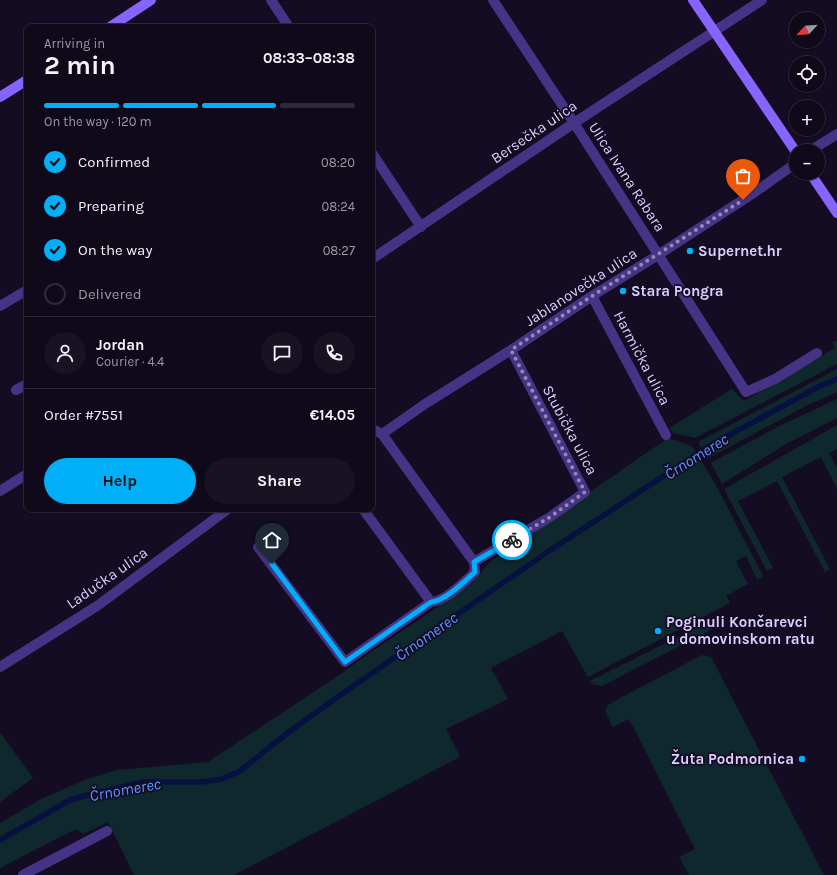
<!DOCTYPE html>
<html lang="en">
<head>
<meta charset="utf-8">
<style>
  body { margin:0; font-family:Karla,sans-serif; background:#181223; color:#f1f3f6; height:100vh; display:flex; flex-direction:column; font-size:15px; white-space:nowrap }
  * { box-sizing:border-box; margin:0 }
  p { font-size:13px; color:#9b9aa2 }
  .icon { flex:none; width:22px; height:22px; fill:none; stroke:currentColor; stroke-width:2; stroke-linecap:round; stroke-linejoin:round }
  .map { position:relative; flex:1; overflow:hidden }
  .sheet { position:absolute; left:24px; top:24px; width:351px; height:488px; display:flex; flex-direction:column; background:#0f091a; border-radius:8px; box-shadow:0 1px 3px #0004,0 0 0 1px #2f2a39 }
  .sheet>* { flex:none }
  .needle { width:26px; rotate:244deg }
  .fabs { position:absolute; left:789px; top:12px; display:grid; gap:8px }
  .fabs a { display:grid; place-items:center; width:36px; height:36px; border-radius:50%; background:#0f091a; box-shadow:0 1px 3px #0004,0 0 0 1px #2f2a39; font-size:20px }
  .pin { position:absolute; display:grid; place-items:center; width:34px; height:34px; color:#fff; margin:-41px -17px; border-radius:50% 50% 50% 0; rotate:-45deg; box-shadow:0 0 4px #0007 }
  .pin .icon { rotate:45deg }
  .courier { position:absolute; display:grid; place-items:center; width:40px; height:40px; margin:-20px; border:3px solid #00aff8; border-radius:50%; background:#fff; color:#222; box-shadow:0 1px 5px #0007 }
  .head em { font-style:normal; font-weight:700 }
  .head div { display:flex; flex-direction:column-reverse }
  .head { display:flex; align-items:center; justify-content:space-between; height:68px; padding:0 20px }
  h1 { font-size:26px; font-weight:700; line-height:30px }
  .bar { display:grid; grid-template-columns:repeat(4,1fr); gap:6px 4px; align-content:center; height:48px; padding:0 20px }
  .bar i { height:5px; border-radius:3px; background:#2f2a39 }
  .bar .selected { background:#00aff8 }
  .bar p { grid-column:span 4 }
  .line { display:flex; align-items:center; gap:10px; padding:0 20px; border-top:1px solid #2f2a39 }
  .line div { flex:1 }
  .round { display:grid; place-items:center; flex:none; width:42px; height:42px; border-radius:21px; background:#181223 }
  ol { padding:0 20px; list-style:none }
  li { display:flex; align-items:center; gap:12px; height:44px }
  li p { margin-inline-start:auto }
  li .icon { padding:4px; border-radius:50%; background:#00aff8; color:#111; stroke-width:4 }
  li:last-child { color:#9b9aa2 }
  li i { width:22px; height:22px; border:2px solid #2f2a39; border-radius:50% }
  .primary-button { display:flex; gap:8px; margin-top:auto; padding:8px 20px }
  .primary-button a { flex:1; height:46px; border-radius:24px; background:#00aff8; color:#111; font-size:16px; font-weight:700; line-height:46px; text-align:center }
  .primary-button a+a { background:#181223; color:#f1f3f6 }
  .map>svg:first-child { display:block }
</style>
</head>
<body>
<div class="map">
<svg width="837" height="875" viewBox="0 0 837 875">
  <rect width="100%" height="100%" fill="#140c22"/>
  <path fill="#0e282d" d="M 837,341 L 837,364 L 695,438 L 673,433 L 669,428 L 732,389 L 744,401 L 835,348 L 832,342 Z
    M 837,369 L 837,392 L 804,407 L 707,459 L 698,442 Z
    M 837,399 L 837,418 L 786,444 L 722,484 L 711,463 L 777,427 Z
    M 837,425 L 837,449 L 829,453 L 837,468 L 837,489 L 821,457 L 782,477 L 830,569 L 825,572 L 777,481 L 738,501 L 773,568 L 767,571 L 724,489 Z
    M 668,438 L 684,443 L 693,447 L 716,485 L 763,576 L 757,580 L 746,556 L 736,561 L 748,584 L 726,596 L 730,603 L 588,677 L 562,631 L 491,668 L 508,699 L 446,729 L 460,757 L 234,875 L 134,875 L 108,822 L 83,834 L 76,829 L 0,868 L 0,823 L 43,798 L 87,779 L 117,770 L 208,762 L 345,671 L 362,658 L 429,613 L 475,579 L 490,562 L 510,547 L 539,529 L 594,489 Z
    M 722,615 L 726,622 L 602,686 L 594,685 L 590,681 Z
    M 702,655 L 711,657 L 824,875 L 689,875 L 679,857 L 695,849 L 629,719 L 613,727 L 605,711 L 608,705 L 622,697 Z
    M 0,732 L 33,778 L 0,802 Z"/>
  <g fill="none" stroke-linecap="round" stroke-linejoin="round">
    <path stroke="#061041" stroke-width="5.5" d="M 0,840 L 70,800 L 99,792 L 144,782 L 202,782 L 222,779 L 240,771 L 290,731 L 339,696 L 549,551 L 711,445 L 818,387 L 837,379"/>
    <path stroke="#463385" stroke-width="10" d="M 271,0 L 289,27
      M 493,0 L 574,123 L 746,392 L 775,379 L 817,353
      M 810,151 L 837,134
      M 372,153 L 421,227
      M 372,259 L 574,123 L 762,0
      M 592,296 L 666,435
      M 0,306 L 27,290
      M 16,390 L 27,384
      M 382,434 L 425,404 L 511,350 L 592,296 L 658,255 L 755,192 L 796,163
      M 0,491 L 27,474
      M 363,509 L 431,602
      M 258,547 L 345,662 L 431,602 C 445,602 465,581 475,572 L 474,562 L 382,434 L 372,429
      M 474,562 L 550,517 L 585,492 L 511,350
      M 0,667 L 97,606 L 228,509
      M 23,875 L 107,831"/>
    <path stroke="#8664ff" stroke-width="10" d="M 693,0 L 796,152
      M 110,27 L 151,0
      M 0,97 L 27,80
      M 810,173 L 837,213"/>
  </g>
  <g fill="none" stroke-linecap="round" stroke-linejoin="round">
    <path stroke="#9689b2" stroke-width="4" stroke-dasharray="0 7.2" d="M 512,540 L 550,517 L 585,492 L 511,350 L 592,296 L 743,200"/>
    <path stroke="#00aff8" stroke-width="5" d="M 272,564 L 345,662 L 431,602 C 444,602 465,581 475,572 L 474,562 L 512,540"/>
  </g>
  <g fill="#00aff8" stroke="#140c22" stroke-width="1.5">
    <circle cx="690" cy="251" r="4"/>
    <circle cx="623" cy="291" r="4"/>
    <circle cx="658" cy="631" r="4"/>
    <circle cx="802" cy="759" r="4"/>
  </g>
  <g text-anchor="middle" stroke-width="3.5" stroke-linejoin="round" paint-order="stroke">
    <g font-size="15" fill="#dccdff" stroke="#140c22">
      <text transform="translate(534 132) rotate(-34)" y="5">Bersečka ulica</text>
      <text transform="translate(627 177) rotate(57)" y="5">Ulica Ivana Rabara</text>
      <text transform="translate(581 287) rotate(-33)" y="5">Jablanovečka ulica</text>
      <text transform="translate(642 358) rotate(62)" y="5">Harmička ulica</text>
      <text transform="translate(570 430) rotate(62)" y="5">Stubička ulica</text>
      <text transform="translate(107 578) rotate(-35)" y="5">Ladučka ulica</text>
    </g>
    <g font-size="15" font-weight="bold" fill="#dccdff" stroke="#140c22" text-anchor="start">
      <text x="698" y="256">Supernet.hr</text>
      <text x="631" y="296">Stara Pongra</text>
      <text x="666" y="627">Poginuli Končarevci<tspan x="666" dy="17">u domovinskom ratu</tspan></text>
      <text x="794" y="764" text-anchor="end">Žuta Podmornica</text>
    </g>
    <g font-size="16" font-style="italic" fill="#5b93ff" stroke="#140c22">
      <text transform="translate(696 456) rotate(-32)" y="6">Črnomerec</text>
      <text transform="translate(426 636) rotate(-35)" y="6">Črnomerec</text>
      <text transform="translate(125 789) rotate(-10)" y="6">Črnomerec</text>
    </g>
  </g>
</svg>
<div class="fabs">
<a><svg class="needle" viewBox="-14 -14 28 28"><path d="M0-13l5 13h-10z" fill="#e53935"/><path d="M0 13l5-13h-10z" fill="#9b9aa2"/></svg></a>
<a><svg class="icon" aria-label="locate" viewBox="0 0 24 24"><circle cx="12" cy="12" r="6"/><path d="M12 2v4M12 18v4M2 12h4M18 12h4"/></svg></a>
<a>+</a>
<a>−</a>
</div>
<div class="pin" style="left:743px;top:200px;background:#ea580c"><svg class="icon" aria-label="bag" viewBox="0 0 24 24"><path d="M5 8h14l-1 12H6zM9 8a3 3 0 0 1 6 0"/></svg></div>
<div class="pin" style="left:272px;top:564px;background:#1f2937"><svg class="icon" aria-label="home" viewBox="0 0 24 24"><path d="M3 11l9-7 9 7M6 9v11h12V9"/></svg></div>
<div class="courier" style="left:512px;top:540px"><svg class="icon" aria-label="bike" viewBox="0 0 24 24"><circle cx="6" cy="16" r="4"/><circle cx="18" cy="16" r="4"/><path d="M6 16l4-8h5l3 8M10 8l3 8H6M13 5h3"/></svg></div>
<section class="sheet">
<div class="head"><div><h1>2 min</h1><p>Arriving in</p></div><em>08:33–08:38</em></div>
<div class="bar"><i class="selected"></i><i class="selected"></i><i class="selected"></i><i></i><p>On the way · 120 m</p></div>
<ol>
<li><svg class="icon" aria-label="check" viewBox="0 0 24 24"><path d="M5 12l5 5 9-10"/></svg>Confirmed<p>08:20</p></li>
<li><svg class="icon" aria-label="check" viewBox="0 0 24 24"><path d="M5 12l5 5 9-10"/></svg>Preparing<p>08:24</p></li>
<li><svg class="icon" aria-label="check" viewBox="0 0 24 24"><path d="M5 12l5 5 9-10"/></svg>On the way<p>08:27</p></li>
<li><i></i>Delivered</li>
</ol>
<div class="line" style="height:72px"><a class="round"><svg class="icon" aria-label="person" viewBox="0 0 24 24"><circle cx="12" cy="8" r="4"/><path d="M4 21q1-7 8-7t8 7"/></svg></a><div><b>Jordan</b><p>Courier · 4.4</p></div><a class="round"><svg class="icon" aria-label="chat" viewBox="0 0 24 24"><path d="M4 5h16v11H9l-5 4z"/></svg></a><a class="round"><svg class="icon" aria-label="phone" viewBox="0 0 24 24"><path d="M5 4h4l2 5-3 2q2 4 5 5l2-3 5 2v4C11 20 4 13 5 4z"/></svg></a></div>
<div class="line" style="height:52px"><div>Order #7551</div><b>€14.05</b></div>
<div class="primary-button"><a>Help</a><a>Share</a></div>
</section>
</div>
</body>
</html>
